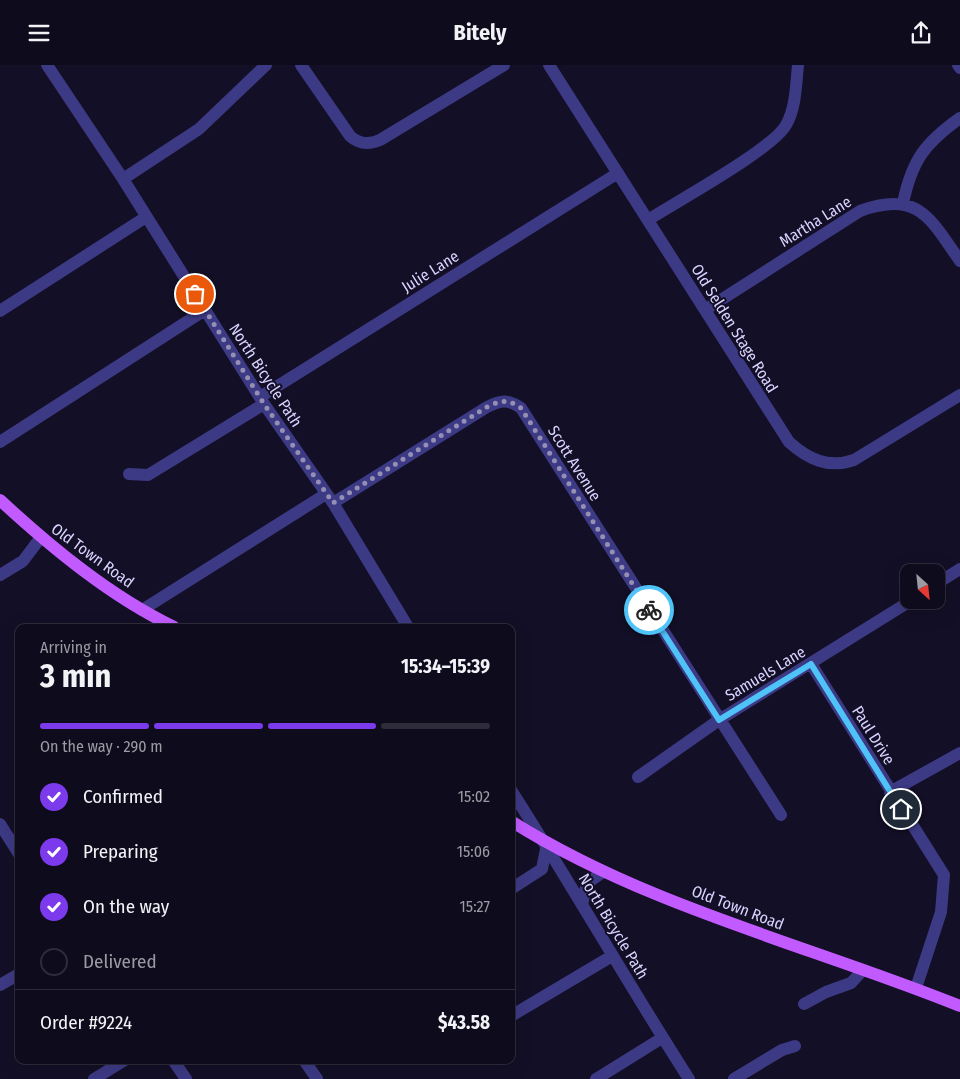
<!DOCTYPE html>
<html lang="en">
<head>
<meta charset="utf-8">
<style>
  body { margin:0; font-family:"Fira Sans Condensed",sans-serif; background:#1c1929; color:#f1f3f6; height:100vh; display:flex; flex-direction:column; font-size:19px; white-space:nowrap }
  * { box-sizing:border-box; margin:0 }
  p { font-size:16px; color:#9b9ba3 }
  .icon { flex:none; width:28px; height:28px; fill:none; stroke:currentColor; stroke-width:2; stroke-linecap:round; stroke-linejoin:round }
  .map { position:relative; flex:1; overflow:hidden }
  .sheet { position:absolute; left:15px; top:559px; width:500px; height:440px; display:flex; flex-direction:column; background:#0e0b1c; border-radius:10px; box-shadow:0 5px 20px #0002,0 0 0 1px #2e2b3b }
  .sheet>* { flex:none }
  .needle { width:32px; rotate:153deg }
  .controls { position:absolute; left:900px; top:499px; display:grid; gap:10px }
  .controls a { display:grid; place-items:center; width:45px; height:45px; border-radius:10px; background:#0e0b1c; box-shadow:0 5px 20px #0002,0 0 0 1px #2e2b3b; font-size:25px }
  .pin { position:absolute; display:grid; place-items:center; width:42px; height:42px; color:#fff; margin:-21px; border:2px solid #fff; border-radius:50%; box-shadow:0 1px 5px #0007 }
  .courier { position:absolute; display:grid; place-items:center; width:50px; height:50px; margin:-25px; border:4px solid #4fc3f7; border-radius:50%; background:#fff; color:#222; box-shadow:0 1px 6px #0007 }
  .headline em { font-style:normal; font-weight:700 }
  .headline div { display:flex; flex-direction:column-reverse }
  .headline { display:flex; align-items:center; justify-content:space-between; height:85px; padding:0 25px }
  h1 { font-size:32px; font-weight:700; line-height:38px }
  .bar { display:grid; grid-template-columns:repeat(4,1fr); gap:8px 5px; align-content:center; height:60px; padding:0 25px }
  .bar i { height:6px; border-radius:4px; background:#2e2b3b }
  .bar .current { background:#7c3aed }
  .bar p { grid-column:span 4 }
  .line { display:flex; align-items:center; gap:12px; padding:0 25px; border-top:1px solid #2e2b3b }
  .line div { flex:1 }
  ol { padding:0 25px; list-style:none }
  li { display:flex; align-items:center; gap:15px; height:55px }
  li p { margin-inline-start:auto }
  li .icon { padding:5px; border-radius:50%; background:#7c3aed; color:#fff; stroke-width:4 }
  li:last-child { color:#9b9ba3 }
  li i { width:28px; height:28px; border:2px solid #2e2b3b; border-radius:50% }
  header { display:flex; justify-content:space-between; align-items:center; height:65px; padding:0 25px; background:#0e0b1c; font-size:22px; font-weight:700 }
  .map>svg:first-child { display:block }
</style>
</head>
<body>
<header><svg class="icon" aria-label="menu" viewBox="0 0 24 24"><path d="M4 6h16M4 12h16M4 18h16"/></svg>Bitely<svg class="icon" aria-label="share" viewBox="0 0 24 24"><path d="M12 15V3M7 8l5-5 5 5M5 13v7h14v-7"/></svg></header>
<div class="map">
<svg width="960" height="1014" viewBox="0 0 960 1014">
  <rect width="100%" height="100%" fill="#130f26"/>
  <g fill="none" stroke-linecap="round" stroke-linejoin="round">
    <path stroke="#3d3a85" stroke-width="12" d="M 47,0 L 123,114 L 264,339 L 333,438 L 408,562
      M 301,0 L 350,71 C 359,79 368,80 380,75 L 504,0
      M 549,0 L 789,377 C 808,394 828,404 854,395 L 960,330
      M 958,0 L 960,3
      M 123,114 L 199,64 L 266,0
      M 903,138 C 912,95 925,78 960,53
      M 648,155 C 676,137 773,84 786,60 C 796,43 796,19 798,0
      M 705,245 L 860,146 C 918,125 930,153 960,196
      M 0,246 L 146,152
      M 260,332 L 618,108
      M 0,377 L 205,245
      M 129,409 L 148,410 L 264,339
      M 333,438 L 487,342 C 501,335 508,334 521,343 L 781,750
      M 0,510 L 23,496 L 41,472
      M 936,519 L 960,504
      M 142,545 L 326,429
      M 811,599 L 944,810 L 941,847 L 916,923
      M 638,712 L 719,655 L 912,535
      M 511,725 C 572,820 628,919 689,1014
      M 890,727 L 960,688
      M 0,759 L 19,789
      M 511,824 L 542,804 L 547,779
      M 582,840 L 587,818 L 603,807
      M 0,920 L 19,909
      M 804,939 L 826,927 L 851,918 L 863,905
      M 511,951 L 612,891
      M 173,995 L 186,1014
      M 304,995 L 317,1014
      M 94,1014 L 125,995
      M 596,1014 L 662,973
      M 734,1014 L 782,985 L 795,981"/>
    <path stroke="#c25bff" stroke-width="12" d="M 0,435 C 52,483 110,531 174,562
      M 511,756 C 647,842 812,881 960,941"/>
  </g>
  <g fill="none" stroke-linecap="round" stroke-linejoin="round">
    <path stroke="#948fb3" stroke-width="5" stroke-dasharray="0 9" d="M 195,229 L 264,339 L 333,438 L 487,342 C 501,335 508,334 521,343 L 649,545"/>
    <path stroke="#4fc3f7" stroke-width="6" d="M 649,545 L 719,655 L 811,599 L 901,744"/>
  </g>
  <g text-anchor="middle" stroke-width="4" stroke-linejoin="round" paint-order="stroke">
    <g font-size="16" fill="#d9d4ff" stroke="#130f26">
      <text transform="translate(815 156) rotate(-32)" y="6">Martha Lane</text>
      <text transform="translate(430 206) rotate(-32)" y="6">Julie Lane</text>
      <text transform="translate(735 263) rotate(58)" y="6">Old Selden Stage Road</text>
      <text transform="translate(266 310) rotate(57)" y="6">North Bicycle Path</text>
      <text transform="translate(575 398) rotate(58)" y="6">Scott Avenue</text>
      <text transform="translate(93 490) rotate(36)" y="6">Old Town Road</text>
      <text transform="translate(765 608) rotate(-31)" y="6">Samuels Lane</text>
      <text transform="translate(874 670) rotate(58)" y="6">Paul Drive</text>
      <text transform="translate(738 842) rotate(21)" y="6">Old Town Road</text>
      <text transform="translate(614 861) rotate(59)" y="6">North Bicycle Path</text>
    </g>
  </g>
</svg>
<div class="controls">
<a><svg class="needle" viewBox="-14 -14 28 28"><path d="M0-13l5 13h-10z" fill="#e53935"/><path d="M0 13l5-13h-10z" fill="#9b9ba3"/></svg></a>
</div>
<div class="pin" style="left:195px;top:229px;background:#ea580c"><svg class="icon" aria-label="bag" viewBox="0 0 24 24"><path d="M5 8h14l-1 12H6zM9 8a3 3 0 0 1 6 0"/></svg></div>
<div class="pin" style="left:901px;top:744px;background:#1f2937"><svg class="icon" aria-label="home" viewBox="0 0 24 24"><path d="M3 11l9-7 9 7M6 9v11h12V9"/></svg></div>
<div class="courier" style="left:649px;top:545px"><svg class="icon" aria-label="bike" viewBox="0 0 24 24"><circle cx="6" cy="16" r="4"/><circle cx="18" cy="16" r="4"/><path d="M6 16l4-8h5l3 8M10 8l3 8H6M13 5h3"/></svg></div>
<section class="sheet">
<div class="headline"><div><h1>3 min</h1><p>Arriving in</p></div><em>15:34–15:39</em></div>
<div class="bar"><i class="current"></i><i class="current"></i><i class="current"></i><i></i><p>On the way · 290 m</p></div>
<ol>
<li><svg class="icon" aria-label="check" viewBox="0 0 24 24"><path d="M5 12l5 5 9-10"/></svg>Confirmed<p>15:02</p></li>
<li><svg class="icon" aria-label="check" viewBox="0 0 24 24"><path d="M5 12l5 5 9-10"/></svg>Preparing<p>15:06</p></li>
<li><svg class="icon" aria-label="check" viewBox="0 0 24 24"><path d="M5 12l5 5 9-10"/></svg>On the way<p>15:27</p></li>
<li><i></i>Delivered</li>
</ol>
<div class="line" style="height:65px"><div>Order #9224</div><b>$43.58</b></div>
</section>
</div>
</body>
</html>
